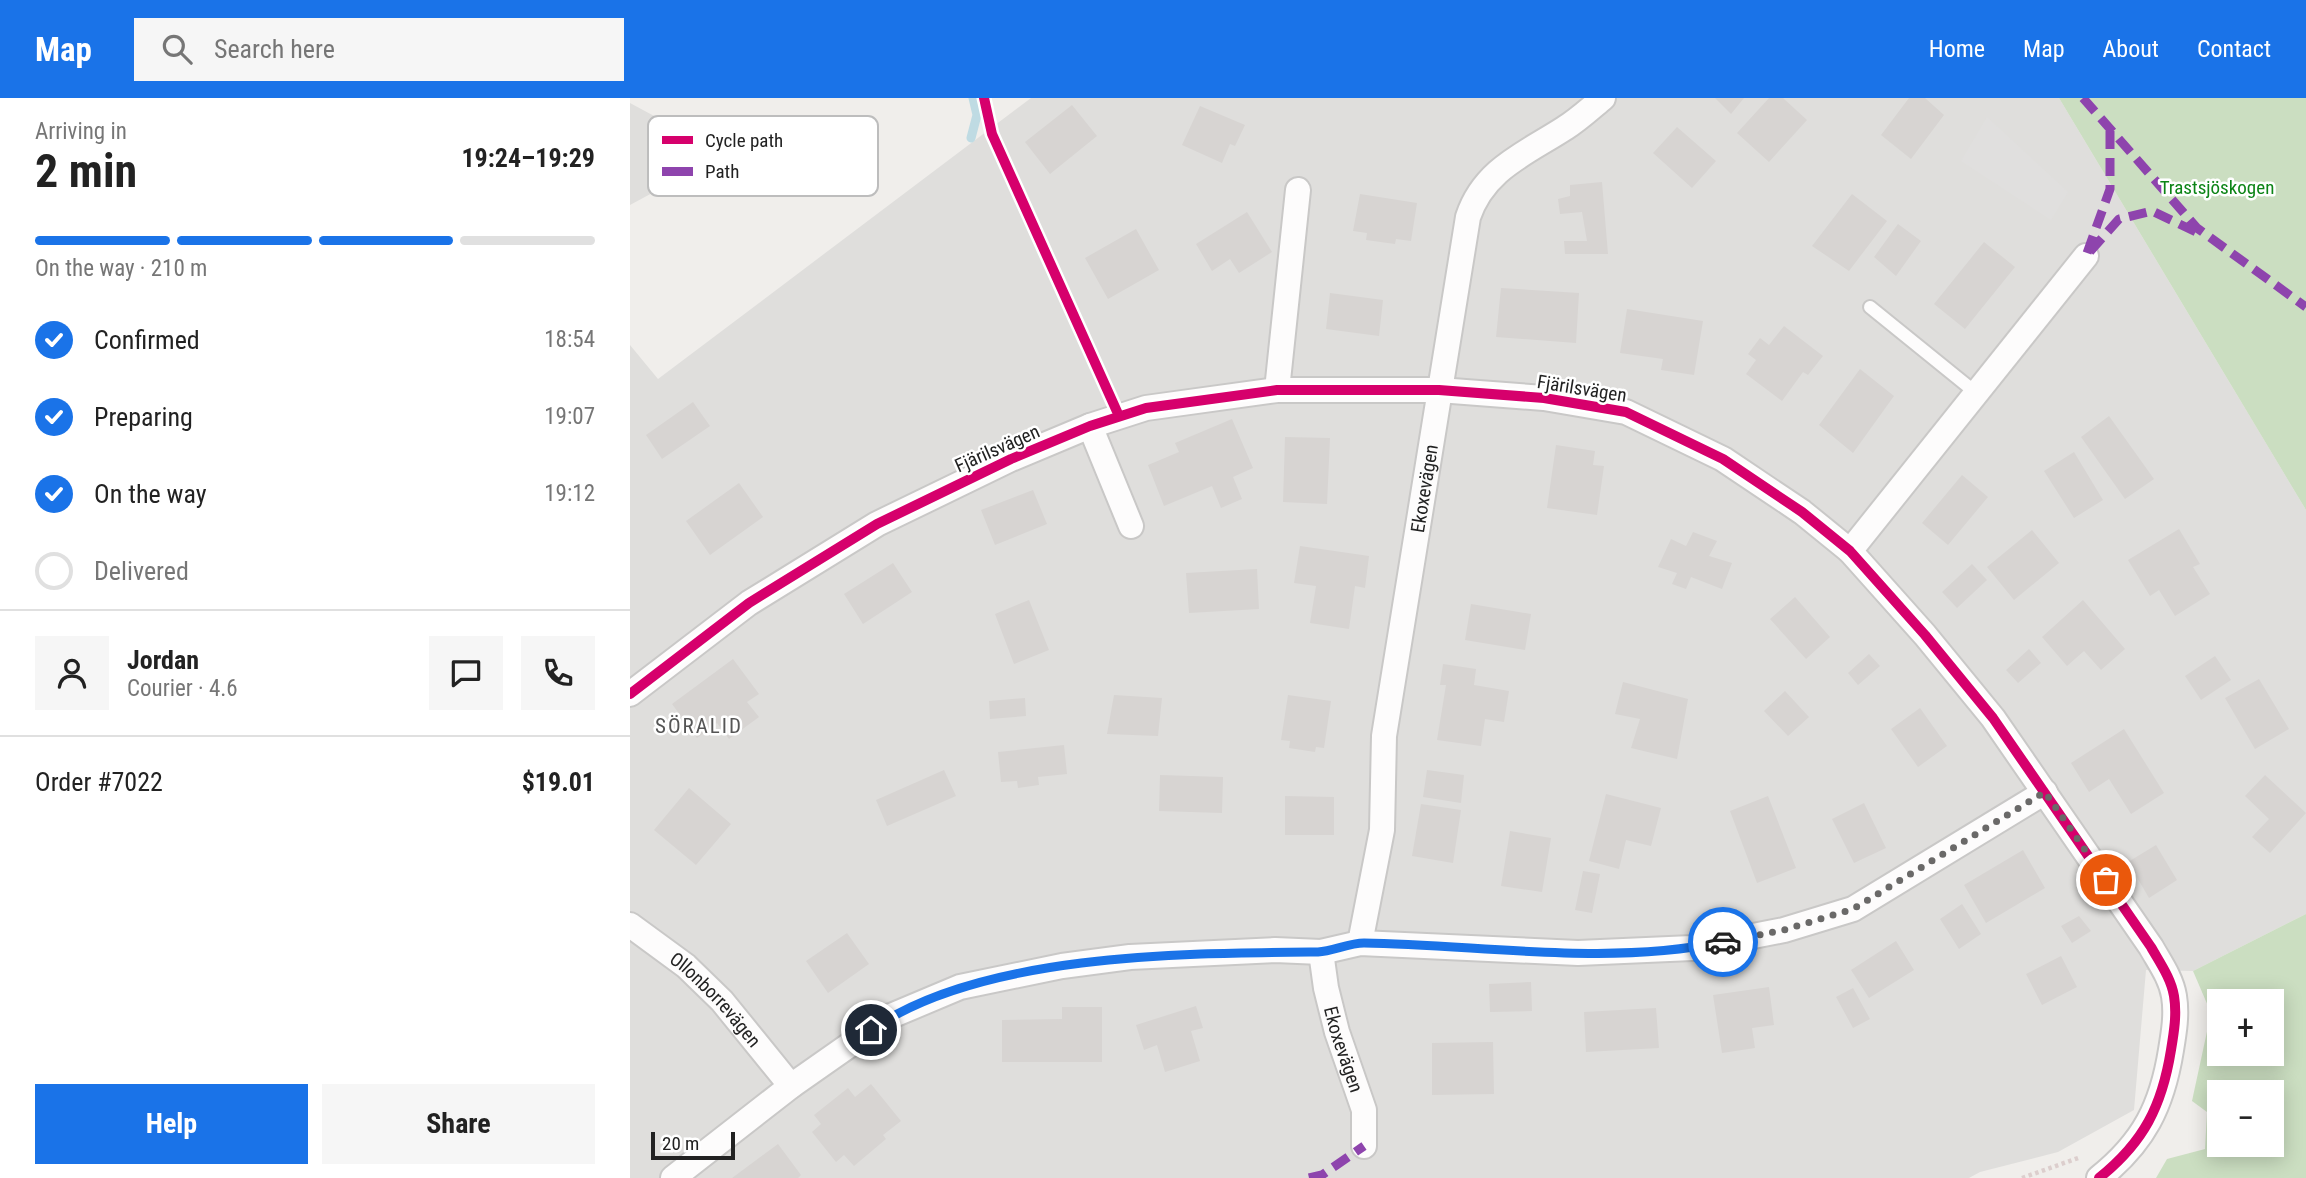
<!DOCTYPE html>
<html lang="en">
<head>
<meta charset="utf-8">
<style>
  body { margin:0; font-family:"Roboto Condensed",sans-serif; background:#f6f6f6; color:#222; height:100vh; display:flex; flex-direction:column; font-size:26px; white-space:nowrap }
  * { box-sizing:border-box; margin:0 }
  p { font-size:23px; color:#767676 }
  .icon { flex:none; width:38px; height:38px; fill:none; stroke:currentColor; stroke-width:2; stroke-linecap:round; stroke-linejoin:round }
  .map { position:relative; flex:1; overflow:hidden }
  .sheet { display:flex; flex-direction:column; background:#fff; width:630px }
  .sheet>* { flex:none }
  .fabs { position:absolute; left:1577px; top:891px; display:grid; gap:14px }
  .fabs a { display:grid; place-items:center; width:77px; height:77px; border-radius:0px; background:#fff; box-shadow:0 4px 18px #0003; font-size:35px }
  .scale { position:absolute; left:21px; bottom:18px; width:84px; box-sizing:border-box; padding-left:7px; border:4px solid #222; border-top:0; font-size:19px; line-height:24px; white-space:nowrap; color:#222; -webkit-text-stroke:5px #fff; paint-order:stroke }
  .pin { position:absolute; display:grid; place-items:center; width:60px; height:60px; color:#fff; margin:-30px; border:4px solid #fff; border-radius:50%; box-shadow:0 2px 7px #0007 }
  .courier { position:absolute; display:grid; place-items:center; width:70px; height:70px; margin:-35px; border:5px solid #1a73e8; border-radius:50%; background:#fff; color:#222; box-shadow:0 2px 9px #0007 }
  .summary em { font-style:normal; font-weight:700 }
  .summary div { display:flex; flex-direction:column-reverse }
  .summary { display:flex; align-items:center; justify-content:space-between; height:119px; padding:0 35px }
  h1 { font-size:46px; font-weight:700; line-height:52px }
  .bar { display:grid; grid-template-columns:repeat(4,1fr); gap:10px 7px; align-content:center; height:84px; padding:0 35px }
  .bar i { height:9px; border-radius:5px; background:#e0e0e0 }
  .bar .active { background:#1a73e8 }
  .bar p { grid-column:span 4 }
  .line { display:flex; align-items:center; gap:18px; padding:0 35px; border-top:2px solid #e0e0e0 }
  .line div { flex:1 }
  .round { display:grid; place-items:center; flex:none; width:74px; height:74px; border-radius:0px; background:#f6f6f6 }
  ol { padding:0 35px; list-style:none }
  li { display:flex; align-items:center; gap:21px; height:77px }
  li p { margin-inline-start:auto }
  li .icon { padding:7px; border-radius:50%; background:#1a73e8; color:#fff; stroke-width:4 }
  li:last-child { color:#767676 }
  li i { width:38px; height:38px; border:4px solid #e0e0e0; border-radius:50% }
  .action { display:flex; gap:14px; margin-top:auto; padding:14px 35px }
  .action a { flex:1; height:80px; border-radius:0px; background:#1a73e8; color:#fff; font-size:28px; font-weight:700; line-height:80px; text-align:center }
  .action a+a { background:#f6f6f6; color:#222 }
  header { display:flex; align-items:center; gap:42px; box-sizing:border-box; height:98px; padding:0 35px; background:#1a73e8; color:#fff }
  header strong { font-size:33px }
  nav { display:flex; gap:38px; margin-inline-start:auto; font-size:24px }
  .search { width:490px; height:63px; background:#f6f6f6; display:flex; align-items:center; gap:18px; box-sizing:border-box; padding:0 24px; border-radius:0px; color:#767676; font-size:26px }
  main { display:flex; flex:1; min-height:0 }
  .map>svg:first-child { display:block }
</style>
</head>
<body>
<header>
<strong>Map</strong>
<div class="search"><svg class="icon" aria-label="search" viewBox="0 0 24 24"><circle cx="10" cy="10" r="6"/><path d="M15 15l6 6"/></svg>Search here</div>
<nav><a>Home</a><a>Map</a><a>About</a><a>Contact</a></nav>
</header>
<main>
<section class="sheet">
<div class="summary"><div><h1>2 min</h1><p>Arriving in</p></div><em>19:24–19:29</em></div>
<div class="bar"><i class="active"></i><i class="active"></i><i class="active"></i><i></i><p>On the way · 210 m</p></div>
<ol>
<li><svg class="icon" aria-label="check" viewBox="0 0 24 24"><path d="M5 12l5 5 9-10"/></svg>Confirmed<p>18:54</p></li>
<li><svg class="icon" aria-label="check" viewBox="0 0 24 24"><path d="M5 12l5 5 9-10"/></svg>Preparing<p>19:07</p></li>
<li><svg class="icon" aria-label="check" viewBox="0 0 24 24"><path d="M5 12l5 5 9-10"/></svg>On the way<p>19:12</p></li>
<li><i></i>Delivered</li>
</ol>
<div class="line" style="height:126px"><a class="round"><svg class="icon" aria-label="person" viewBox="0 0 24 24"><circle cx="12" cy="8" r="4"/><path d="M4 21q1-7 8-7t8 7"/></svg></a><div><b>Jordan</b><p>Courier · 4.6</p></div><a class="round"><svg class="icon" aria-label="chat" viewBox="0 0 24 24"><path d="M4 5h16v11H9l-5 4z"/></svg></a><a class="round"><svg class="icon" aria-label="phone" viewBox="0 0 24 24"><path d="M5 4h4l2 5-3 2q2 4 5 5l2-3 5 2v4C11 20 4 13 5 4z"/></svg></a></div>
<div class="line" style="height:91px"><div>Order #7022</div><b>$19.01</b></div>
<div class="action"><a>Help</a><a>Share</a></div>
</section>
<div class="map">
<svg width="1676" height="1080" viewBox="0 0 1676 1080">
  <rect width="100%" height="100%" fill="#f0eeeb"/>
  <path fill="#dfdedc" d="M 401,0 L 1429,0 L 1676,412 L 1676,816 L 1563,873 L 1516,872 L 1504,1012 L 1428,1054 L 1350,1074 L 1339,1080 L 0,1080 L 0,247 L 28,281 Z
    M 0,5 L 52,33 L 63,73 L 0,107 Z"/>
  <path fill="#cbdec1" fill-rule="evenodd" d="M 1429,0 L 1676,0 L 1676,412 Z
    M 1676,816 L 1676,1080 L 1526,1080 L 1537,1061 L 1575,1051 L 1577,1014 L 1562,1003 L 1581,915 L 1563,873 ZM 1589,903 L 1642,903 L 1642,956 L 1589,956 ZM 1589,994 L 1642,994 L 1642,1046 L 1589,1046 Z"/>
  <path fill="#e0dfde" d="M 1357,19 L 1438,94 L 1421,122 L 1331,63 Z"/>
  <g fill="none" stroke-linecap="round" stroke-linejoin="round">
    <path stroke="#bfdbe3" stroke-width="9" d="M 341,40 L 347,17 L 343,0"/>
  </g>
  <path fill="#d7d4d2" d="M 1085,0 L 1114,0 L 1101,16 Z
    M 1139,0 L 1153,0 L 1177,22 L 1139,64 L 1107,35 Z
    M 1279,0 L 1295,0 L 1314,17 L 1281,61 L 1251,37 Z
    M 442,7 L 467,38 L 420,76 L 395,44 Z
    M 570,8 L 615,27 L 605,48 L 600,46 L 592,65 L 552,47 Z
    M 1047,29 L 1086,63 L 1062,90 L 1023,55 Z
    M 972,84 L 978,156 L 935,156 L 934,143 L 957,143 L 952,114 L 930,116 L 928,101 L 940,98 L 940,87 Z
    M 730,96 L 787,105 L 781,143 L 766,141 L 765,146 L 736,142 L 737,135 L 723,133 Z
    M 1222,96 L 1257,123 L 1219,173 L 1182,148 Z
    M 617,114 L 642,154 L 609,175 L 600,161 L 582,173 L 566,146 Z
    M 1268,126 L 1291,143 L 1266,178 L 1244,159 Z
    M 506,131 L 529,172 L 478,201 L 455,160 Z
    M 1354,144 L 1385,169 L 1335,231 L 1304,206 Z
    M 871,190 L 949,195 L 946,245 L 866,239 Z
    M 700,195 L 753,202 L 749,238 L 696,231 Z
    M 997,211 L 1073,223 L 1064,277 L 1031,272 L 1033,261 L 990,255 Z
    M 1154,228 L 1193,258 L 1178,277 L 1173,274 L 1152,303 L 1116,276 L 1126,262 L 1118,256 L 1130,240 L 1139,247 Z
    M 1230,271 L 1264,298 L 1223,355 L 1189,327 Z
    M 63,304 L 80,328 L 32,361 L 16,337 Z
    M 1479,318 L 1524,381 L 1495,401 L 1451,339 Z
    M 602,321 L 623,370 L 603,379 L 612,401 L 591,410 L 582,388 L 534,408 L 518,367 L 549,354 L 545,345 Z
    M 655,339 L 700,340 L 697,406 L 653,404 Z
    M 926,347 L 965,353 L 963,367 L 974,368 L 967,417 L 917,410 Z
    M 1444,354 L 1473,402 L 1444,420 L 1414,373 Z
    M 1332,377 L 1358,399 L 1318,447 L 1292,425 Z
    M 109,385 L 133,419 L 80,457 L 56,423 Z
    M 403,392 L 417,426 L 365,447 L 351,412 Z
    M 1549,431 L 1570,466 L 1563,469 L 1580,496 L 1545,518 L 1529,492 L 1520,498 L 1498,462 Z
    M 1402,432 L 1429,465 L 1384,502 L 1357,469 Z
    M 1063,434 L 1087,443 L 1079,458 L 1102,465 L 1092,491 L 1061,479 L 1056,491 L 1042,486 L 1047,475 L 1028,469 L 1041,441 L 1056,448 Z
    M 670,448 L 739,458 L 735,490 L 725,488 L 719,531 L 680,525 L 686,488 L 664,485 Z
    M 263,465 L 282,494 L 233,526 L 214,496 Z
    M 1342,466 L 1357,482 L 1327,510 L 1312,494 Z
    M 627,471 L 629,511 L 559,515 L 556,475 Z
    M 1165,499 L 1200,539 L 1176,561 L 1140,521 Z
    M 399,502 L 419,552 L 384,566 L 365,516 Z
    M 1453,502 L 1495,551 L 1471,572 L 1454,553 L 1437,568 L 1412,539 Z
    M 841,506 L 901,516 L 895,552 L 835,542 Z
    M 1399,551 L 1411,565 L 1388,585 L 1376,572 Z
    M 1239,556 L 1250,568 L 1228,587 L 1218,575 Z
    M 1585,558 L 1601,582 L 1571,602 L 1555,578 Z
    M 103,561 L 129,596 L 117,604 L 129,619 L 99,641 L 87,625 L 67,640 L 42,606 Z
    M 813,566 L 846,571 L 844,587 L 879,593 L 874,624 L 855,621 L 851,648 L 807,642 L 816,587 L 810,587 Z
    M 1629,581 L 1659,631 L 1625,651 L 1595,600 Z
    M 993,584 L 1058,601 L 1047,661 L 1001,650 L 1010,621 L 985,616 Z
    M 1155,593 L 1179,619 L 1158,638 L 1134,613 Z
    M 484,597 L 532,600 L 528,638 L 477,636 Z
    M 658,597 L 701,603 L 694,650 L 686,649 L 685,654 L 659,650 L 660,643 L 651,642 Z
    M 395,600 L 396,618 L 360,621 L 359,603 Z
    M 1290,610 L 1317,648 L 1288,669 L 1261,631 Z
    M 1494,631 L 1534,695 L 1501,716 L 1479,681 L 1459,694 L 1441,665 Z
    M 434,647 L 437,676 L 408,679 L 409,687 L 388,690 L 387,683 L 371,684 L 368,654 Z
    M 314,672 L 326,698 L 257,728 L 246,702 Z
    M 797,672 L 834,677 L 831,705 L 793,699 Z
    M 530,677 L 593,679 L 592,715 L 529,713 Z
    M 1635,677 L 1676,715 L 1640,755 L 1622,739 L 1639,721 L 1615,698 Z
    M 59,690 L 101,726 L 66,767 L 24,732 Z
    M 976,696 L 1031,710 L 1021,748 L 996,742 L 989,771 L 959,763 Z
    M 655,698 L 704,699 L 704,737 L 655,737 Z
    M 1138,698 L 1166,770 L 1127,785 L 1100,713 Z
    M 1234,705 L 1256,750 L 1224,765 L 1202,721 Z
    M 791,706 L 831,712 L 823,765 L 782,758 Z
    M 880,733 L 921,740 L 912,794 L 871,788 Z
    M 1526,747 L 1547,782 L 1519,800 L 1498,764 Z
    M 1393,752 L 1415,790 L 1356,825 L 1334,787 Z
    M 953,773 L 970,776 L 962,815 L 945,812 Z
    M 1332,806 L 1351,836 L 1329,851 L 1310,821 Z
    M 1449,818 L 1461,833 L 1442,845 L 1431,828 Z
    M 217,835 L 239,866 L 198,895 L 176,863 Z
    M 1266,843 L 1284,872 L 1239,900 L 1221,872 Z
    M 1431,858 L 1447,889 L 1412,907 L 1396,876 Z
    M 901,884 L 902,913 L 860,914 L 859,886 Z
    M 1139,889 L 1144,927 L 1122,930 L 1125,950 L 1092,955 L 1083,897 Z
    M 1223,890 L 1240,921 L 1223,930 L 1206,899 Z
    M 566,908 L 573,930 L 561,933 L 570,963 L 535,974 L 527,947 L 514,952 L 506,927 Z
    M 432,909 L 472,909 L 472,964 L 372,964 L 372,922 L 432,921 Z
    M 1026,910 L 1029,950 L 956,954 L 954,914 Z
    M 863,944 L 864,996 L 802,997 L 802,945 Z
    M 241,986 L 271,1023 L 253,1037 L 256,1041 L 224,1068 L 214,1057 L 206,1064 L 182,1034 L 191,1026 L 184,1017 L 218,990 L 225,999 Z
    M 148,1046 L 171,1077 L 168,1080 L 102,1080 Z"/>
  <g fill="none" stroke-linecap="round" stroke-linejoin="round">
    <defs>
      <path id="lane" d="M 1240,209 L 1345,294"/>
      <g id="street">
        <path d="M 647,292 L 668,92"/>
        <path d="M 460,328 L 501,428"/>
        <path d="M 1220,453 L 1456,158"/>
        <path d="M 0,596 L 119,505 L 247,426 L 381,361 L 460,328 L 516,310 L 647,292 L 809,292 L 914,300 L 996,314 L 1093,361 L 1172,414 L 1220,453 L 1295,537 L 1363,620 L 1521,849 C 1530,865 1541,880 1544,898 C 1547,916 1544,934 1541,952 C 1532,1008 1514,1044 1469,1080"/>
        <path id="s1" d="M 0,827 L 56,868 L 92,903 L 161,988"/>
        <path id="s2" d="M 730,845 L 752,732 L 754,638 L 838,119 C 854,71 895,56 935,30 C 948,22 961,10 973,0"/>
        <path id="s3" d="M 691,854 L 696,890 L 707,934 L 734,1012 L 734,1048"/>
        <path d="M 43,1080 L 161,988 L 261,918 L 330,889 L 432,868 L 500,859 L 645,852 L 691,854 L 730,845 L 948,855 L 1062,850 L 1154,832 L 1223,811 L 1415,694"/>
      </g>
    </defs>
    <use href="#lane" stroke="#c9c8c7" stroke-width="16"/>
    <use href="#street" stroke="#c9c8c7" stroke-width="28"/>
    <path stroke="#dccecd" stroke-width="4.5" stroke-dasharray="3.5 3.5" stroke-linecap="butt" d="M 1392,1080 L 1451,1059"/>
    <use href="#lane" stroke="#fdfcfc" stroke-width="12"/>
    <use href="#street" stroke="#fdfcfc" stroke-width="24"/>
    <path stroke="#8e44ad" stroke-width="9" stroke-dasharray="18 9" stroke-linecap="butt" d="M 1453,0 L 1567,130 L 1676,209
      M 1480,33 L 1480,91 L 1456,158 L 1489,121 L 1522,113 L 1566,134
      M 679,1080 L 692,1077 L 734,1048"/>
    <defs>
      <path id="cycleway" d="M 354,0 L 362,36 L 489,318
        M 0,596 L 119,505 L 247,426 L 381,361 L 460,328 L 516,310 L 647,292 L 809,292 L 914,300 L 996,314 L 1093,361 L 1172,414 L 1220,453 L 1295,537 L 1363,620 L 1521,849 C 1530,865 1541,880 1544,898 C 1547,916 1544,934 1541,952 C 1532,1008 1514,1044 1469,1080"/>
    </defs>
    <use href="#cycleway" stroke="#fff" stroke-width="15"/>
    <use href="#cycleway" stroke="#d6006c" stroke-width="10"/>
  </g>
  <g fill="none" stroke-linecap="round" stroke-linejoin="round">
    <path stroke="#6a6968" stroke-width="7" stroke-dasharray="0 12.6" d="M 1093,844 L 1154,832 L 1223,811 L 1415,694 L 1476,782"/>
    <path stroke="#1a73e8" stroke-width="9" d="M 241,932 C 351,855 556,855 688,854 C 703,853 719,845 734,845 C 853,847 975,868 1093,844"/>
  </g>
  <g text-anchor="middle" stroke-width="5" stroke-linejoin="round" paint-order="stroke">
    <g font-size="19" fill="#0c8416" stroke="#fff">
      <text x="1587" y="96">Trastsjöskogen</text>
    </g>
    <g font-size="19" fill="#222" stroke="#fff">
      <text transform="translate(952 290) rotate(9)" y="7">Fjärilsvägen</text>
      <text transform="translate(367 350) rotate(-24)" y="7">Fjärilsvägen</text>
      <text dy="7" stroke="none"><textPath href="#s2" startOffset="460">Ekoxevägen</textPath></text>
      <text dy="7" stroke="none"><textPath href="#s1" startOffset="114">Ollonborrevägen</textPath></text>
      <text dy="7" stroke="none"><textPath href="#s3" startOffset="100">Ekoxevägen</textPath></text>
    </g>
    <g font-size="21" letter-spacing="2" fill="#555" stroke="#fff">
      <text x="69" y="635">SÖRALID</text>
    </g>
  </g>
  <rect x="18" y="18" width="230" height="80" rx="10" fill="#fff" stroke="#bdbdbd" stroke-width="2"/>
  <rect x="32" y="38" width="31" height="8" fill="#d6006c"/>
  <rect x="32" y="69" width="31" height="9" fill="#8e44ad"/>
  <g font-size="19" fill="#222">
    <text x="75" y="49">Cycle path</text>
    <text x="75" y="80">Path</text>
  </g>
</svg>
<div class="fabs">
<a>+</a>
<a>−</a>
</div>
<div class="scale">20 m</div>
<div class="pin" style="left:1476px;top:782px;background:#ea580c"><svg class="icon" aria-label="bag" viewBox="0 0 24 24"><path d="M5 8h14l-1 12H6zM9 8a3 3 0 0 1 6 0"/></svg></div>
<div class="pin" style="left:241px;top:932px;background:#1f2937"><svg class="icon" aria-label="home" viewBox="0 0 24 24"><path d="M3 11l9-7 9 7M6 9v11h12V9"/></svg></div>
<div class="courier" style="left:1093px;top:844px"><svg class="icon" aria-label="car" viewBox="0 0 24 24"><path d="M5 17H2v-5l4-1 3-4h7l3 4 3 1v5h-3M9 17h6M6 11h13"/><circle cx="7" cy="17" r="2"/><circle cx="17" cy="17" r="2"/></svg></div>
</div>
</main>
</body>
</html>
